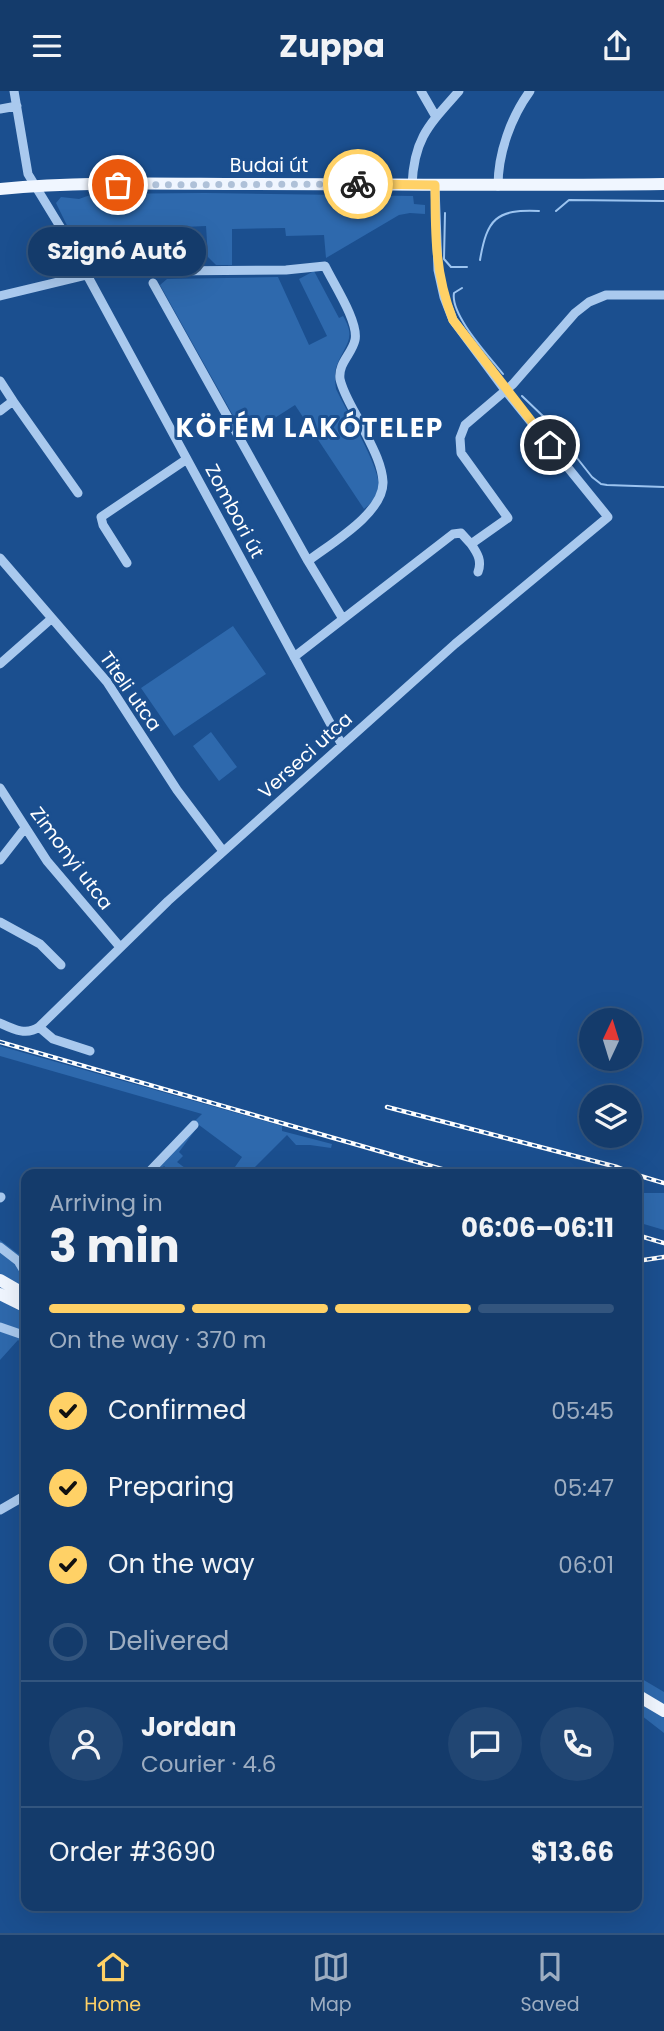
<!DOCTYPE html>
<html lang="en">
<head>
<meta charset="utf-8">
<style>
  body { margin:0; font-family:Poppins,sans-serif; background:#214673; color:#f1f3f6; height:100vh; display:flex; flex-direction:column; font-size:26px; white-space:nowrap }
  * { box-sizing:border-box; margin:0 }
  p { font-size:23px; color:#9dadc1 }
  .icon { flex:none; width:38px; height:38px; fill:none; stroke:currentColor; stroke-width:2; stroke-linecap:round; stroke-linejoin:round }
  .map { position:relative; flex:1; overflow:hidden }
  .sheet { position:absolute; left:21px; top:1078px; width:621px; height:742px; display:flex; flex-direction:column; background:#143b6b; border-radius:14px; box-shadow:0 7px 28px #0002,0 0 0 2px #33557e }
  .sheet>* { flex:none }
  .needle { width:46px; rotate:4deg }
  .controls { position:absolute; left:579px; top:917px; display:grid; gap:14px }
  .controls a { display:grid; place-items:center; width:63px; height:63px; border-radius:50%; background:#143b6b; box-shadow:0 7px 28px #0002,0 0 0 2px #33557e; font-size:35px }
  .pin { position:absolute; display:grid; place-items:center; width:60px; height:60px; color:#fff; margin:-30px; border:4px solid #fff; border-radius:50%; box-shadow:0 2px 7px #0007 }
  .courier { position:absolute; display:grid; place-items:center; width:70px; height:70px; margin:-35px; border:5px solid #ffd166; border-radius:50%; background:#fff; color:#222; box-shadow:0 2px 9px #0007 }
  .bubble { position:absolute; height:49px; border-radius:24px; background:#143b6b; box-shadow:0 7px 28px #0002,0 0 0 2px #33557e; font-size:23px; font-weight:700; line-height:49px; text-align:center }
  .summary em { font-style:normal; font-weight:700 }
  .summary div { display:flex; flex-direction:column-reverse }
  .summary { display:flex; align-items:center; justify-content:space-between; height:119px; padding:0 28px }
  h1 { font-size:46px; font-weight:700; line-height:52px }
  .bar { display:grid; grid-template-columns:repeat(4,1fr); gap:10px 7px; align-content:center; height:84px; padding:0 28px }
  .bar i { height:9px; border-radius:5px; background:#33557e }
  .bar .active { background:#ffd166 }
  .bar p { grid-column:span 4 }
  .line { display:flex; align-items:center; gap:18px; padding:0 28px; border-top:2px solid #33557e }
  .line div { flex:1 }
  .round { display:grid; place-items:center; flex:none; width:74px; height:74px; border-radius:37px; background:#214673 }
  ol { padding:0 28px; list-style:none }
  li { display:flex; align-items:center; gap:21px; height:77px }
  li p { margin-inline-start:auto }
  li .icon { padding:7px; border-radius:50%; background:#ffd166; color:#111; stroke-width:4 }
  li:last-child { color:#9dadc1 }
  li i { width:38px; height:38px; border:4px solid #33557e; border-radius:50% }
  header { display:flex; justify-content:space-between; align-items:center; height:91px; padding:0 28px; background:#143b6b; font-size:32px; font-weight:700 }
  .tab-bar { display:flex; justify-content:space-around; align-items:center; height:98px; border-top:2px solid #33557e; background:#143b6b; font-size:19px; color:#9dadc1 }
  .tab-bar a { display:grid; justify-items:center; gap:4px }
  .tab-bar .active { color:#ffd166 }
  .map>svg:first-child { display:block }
</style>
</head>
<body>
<header><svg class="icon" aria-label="menu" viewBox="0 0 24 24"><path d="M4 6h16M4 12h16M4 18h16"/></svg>Zuppa<svg class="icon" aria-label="share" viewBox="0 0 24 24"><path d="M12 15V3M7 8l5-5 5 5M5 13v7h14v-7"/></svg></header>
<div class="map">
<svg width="664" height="1842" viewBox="0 0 664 1842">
  <rect width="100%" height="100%" fill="#1b4f8f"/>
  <path fill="#2e69ad" d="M 205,102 L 413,105 L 414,113 L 425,114 L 425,123 L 410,122 L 399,124 L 326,167 L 324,144 L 286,145 L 285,137 L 232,138 L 232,174 L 216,174 L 208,166 L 206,135 L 162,137 L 163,166 L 171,166 L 172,170 L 166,177 L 139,171 L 117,160 L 80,161 L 56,112 L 61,106 L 79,108 L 93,103 Z
    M 314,180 L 339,227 L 343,225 C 357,248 345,253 337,274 C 334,281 335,290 336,298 C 346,319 379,375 379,395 C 379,406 371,412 364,418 L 295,314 L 245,346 L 160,194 L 167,188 L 278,186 L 309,254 L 327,245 L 299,188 Z
    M 233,535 L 266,583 L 174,645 L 141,597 Z
    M 211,641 L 237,676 L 219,690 L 193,655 Z
    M 0,955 L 282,1035 L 282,1040 L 332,1053 L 331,1057 L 310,1054 L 296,1054 L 287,1044 L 248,1083 L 230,1083 L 242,1066 L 199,1034 L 179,1061 L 183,1065 L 177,1071 L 193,1083 L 174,1083 L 164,1075 L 155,1083 L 141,1083 L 202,1023 L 0,965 Z
    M 637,1102 L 664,1102 L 664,1139 L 637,1131 Z
    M 0,1149 L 26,1169 L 26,1255 L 18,1249 L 0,1269 Z
    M 637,1585 L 664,1601 L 664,1642 L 637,1621 Z"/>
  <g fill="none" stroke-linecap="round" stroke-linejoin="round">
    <path stroke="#9cc4f0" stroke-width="2" d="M 556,120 L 569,109 L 664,110
      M 445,122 L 444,168 L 451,176 L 467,176
      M 480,169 C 487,128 496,118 539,120
      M 462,197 L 454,202 C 450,224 489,265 503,283
      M 522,305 L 547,329 L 592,386 L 601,393 L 607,394 L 664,396"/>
    <path stroke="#a9c9ee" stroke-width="9" d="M 14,0 L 28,83 L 67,147 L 342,654
      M 421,0 L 436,26
      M 0,18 L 17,15
      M 412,94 C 414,47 429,34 459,0
      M 498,95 C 498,62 511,26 530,0
      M 80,172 C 117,151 129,177 163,180 L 286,179 L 325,175 C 333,192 359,231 355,249 C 352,263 338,272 340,288 C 343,302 353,318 360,331 C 369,350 382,371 383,391 C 384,422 330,453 308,470 L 343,528 L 453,443 L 461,442 L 471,453 L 508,427 L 461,362 L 460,347 L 465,334 L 513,293 L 575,222 L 589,211 L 606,204 L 664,204
      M 153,192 L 308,470
      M 0,205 L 87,184
      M 0,290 L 13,310 L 0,320
      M 13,310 L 78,402
      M 471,453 C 478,463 482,470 478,481
      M 0,467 L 107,591 L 177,699 L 223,760
      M 127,472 L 103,434 L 101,426 L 187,368
      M 294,566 L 343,528
      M 0,573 L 51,528
      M 0,697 L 47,770 L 120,856
      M 0,769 L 25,737
      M 0,831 L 40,853 L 61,874
      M 0,932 C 13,938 26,945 39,936 L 168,810 L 455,553 L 608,426 L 505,299 L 453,229 L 444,206 L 438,179 L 435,95
      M 39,936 L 53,948 L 90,960
      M 147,1083 L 194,1034
      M 0,1107 L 1,1106
      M 0,1156 L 18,1170 L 26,1183
      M 0,1236 L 26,1245
      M 0,1419 L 26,1404"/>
    <path stroke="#f0f6ff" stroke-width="12" d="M 0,98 C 84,90 170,93 255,93 C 391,93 528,95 664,93
      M 0,1189 L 26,1204
      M 0,1203 L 26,1216
      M 637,1604 L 664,1620"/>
    <defs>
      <path id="rail" d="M 0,951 L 459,1083
        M 387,1016 L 617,1076 L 635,1083
        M 637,1084 L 664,1092
        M 637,1144 L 664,1152
        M 637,1170 L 664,1166"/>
    </defs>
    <use href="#rail" stroke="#fff" stroke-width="4.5"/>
    <use href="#rail" stroke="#1b4f8f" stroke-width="2" stroke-dasharray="5" stroke-linecap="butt"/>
  </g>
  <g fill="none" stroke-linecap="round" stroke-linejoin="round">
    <path stroke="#afc1d8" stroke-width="7" stroke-dasharray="0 12.6" d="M 118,94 L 358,93"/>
    <path stroke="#ffd166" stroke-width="9" d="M 358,93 L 435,94 C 435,144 435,183 453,229 L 550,354"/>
  </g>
  <g text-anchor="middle" stroke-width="6" stroke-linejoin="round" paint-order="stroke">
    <g font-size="19" fill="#fff" stroke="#1b4f8f">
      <text x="269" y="81">Budai út</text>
      <text transform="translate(235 420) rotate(62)" y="7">Zombori út</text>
      <text transform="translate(131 600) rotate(55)" y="7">Titeli utca</text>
      <text transform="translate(305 664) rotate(-42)" y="7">Verseci utca</text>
      <text transform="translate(72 767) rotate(53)" y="7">Zimonyi utca</text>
    </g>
    <g font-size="26" font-weight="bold" letter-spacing="2" fill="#fff" stroke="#1b4f8f">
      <text x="310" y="346">KÖFÉM LAKÓTELEP</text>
    </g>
  </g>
</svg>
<div class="controls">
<a><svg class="needle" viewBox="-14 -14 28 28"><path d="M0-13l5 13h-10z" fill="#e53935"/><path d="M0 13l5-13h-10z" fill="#9dadc1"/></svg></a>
<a><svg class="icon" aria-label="layers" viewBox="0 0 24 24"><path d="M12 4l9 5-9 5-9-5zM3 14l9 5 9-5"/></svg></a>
</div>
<div class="pin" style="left:118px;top:94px;background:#ea580c"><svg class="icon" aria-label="bag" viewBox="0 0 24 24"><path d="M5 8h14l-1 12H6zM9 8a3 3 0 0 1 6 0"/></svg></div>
<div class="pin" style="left:550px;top:354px;background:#1f2937"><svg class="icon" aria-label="home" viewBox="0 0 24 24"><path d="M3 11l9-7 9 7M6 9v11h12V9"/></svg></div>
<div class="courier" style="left:358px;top:93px"><svg class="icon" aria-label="bike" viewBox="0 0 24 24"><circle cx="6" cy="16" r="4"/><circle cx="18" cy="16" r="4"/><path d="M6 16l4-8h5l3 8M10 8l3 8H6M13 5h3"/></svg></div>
<div class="bubble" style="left:28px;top:136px;width:178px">Szignó Autó</div>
<section class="sheet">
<div class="summary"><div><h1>3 min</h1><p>Arriving in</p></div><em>06:06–06:11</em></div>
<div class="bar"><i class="active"></i><i class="active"></i><i class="active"></i><i></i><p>On the way · 370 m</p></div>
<ol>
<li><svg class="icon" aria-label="check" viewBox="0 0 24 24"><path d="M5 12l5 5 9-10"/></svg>Confirmed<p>05:45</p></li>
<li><svg class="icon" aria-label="check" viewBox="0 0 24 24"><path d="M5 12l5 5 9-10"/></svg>Preparing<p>05:47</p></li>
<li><svg class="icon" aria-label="check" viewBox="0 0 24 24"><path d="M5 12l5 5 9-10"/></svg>On the way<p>06:01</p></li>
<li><i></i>Delivered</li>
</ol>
<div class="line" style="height:126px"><a class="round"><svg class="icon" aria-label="person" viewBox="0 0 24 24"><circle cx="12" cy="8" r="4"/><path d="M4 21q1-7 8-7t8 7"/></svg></a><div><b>Jordan</b><p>Courier · 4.6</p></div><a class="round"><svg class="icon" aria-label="chat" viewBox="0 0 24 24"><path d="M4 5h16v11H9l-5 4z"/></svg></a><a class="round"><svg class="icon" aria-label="phone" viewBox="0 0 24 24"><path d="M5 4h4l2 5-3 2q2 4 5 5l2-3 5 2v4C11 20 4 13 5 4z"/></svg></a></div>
<div class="line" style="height:91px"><div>Order #3690</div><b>$13.66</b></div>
</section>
</div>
<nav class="tab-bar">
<a class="active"><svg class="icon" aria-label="home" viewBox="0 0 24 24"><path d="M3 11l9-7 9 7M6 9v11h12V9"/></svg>Home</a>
<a><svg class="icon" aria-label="map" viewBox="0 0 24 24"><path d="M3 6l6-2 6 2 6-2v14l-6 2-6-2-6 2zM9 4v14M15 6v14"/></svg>Map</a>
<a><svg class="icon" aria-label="saved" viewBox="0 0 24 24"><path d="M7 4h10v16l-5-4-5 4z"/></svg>Saved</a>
</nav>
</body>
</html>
